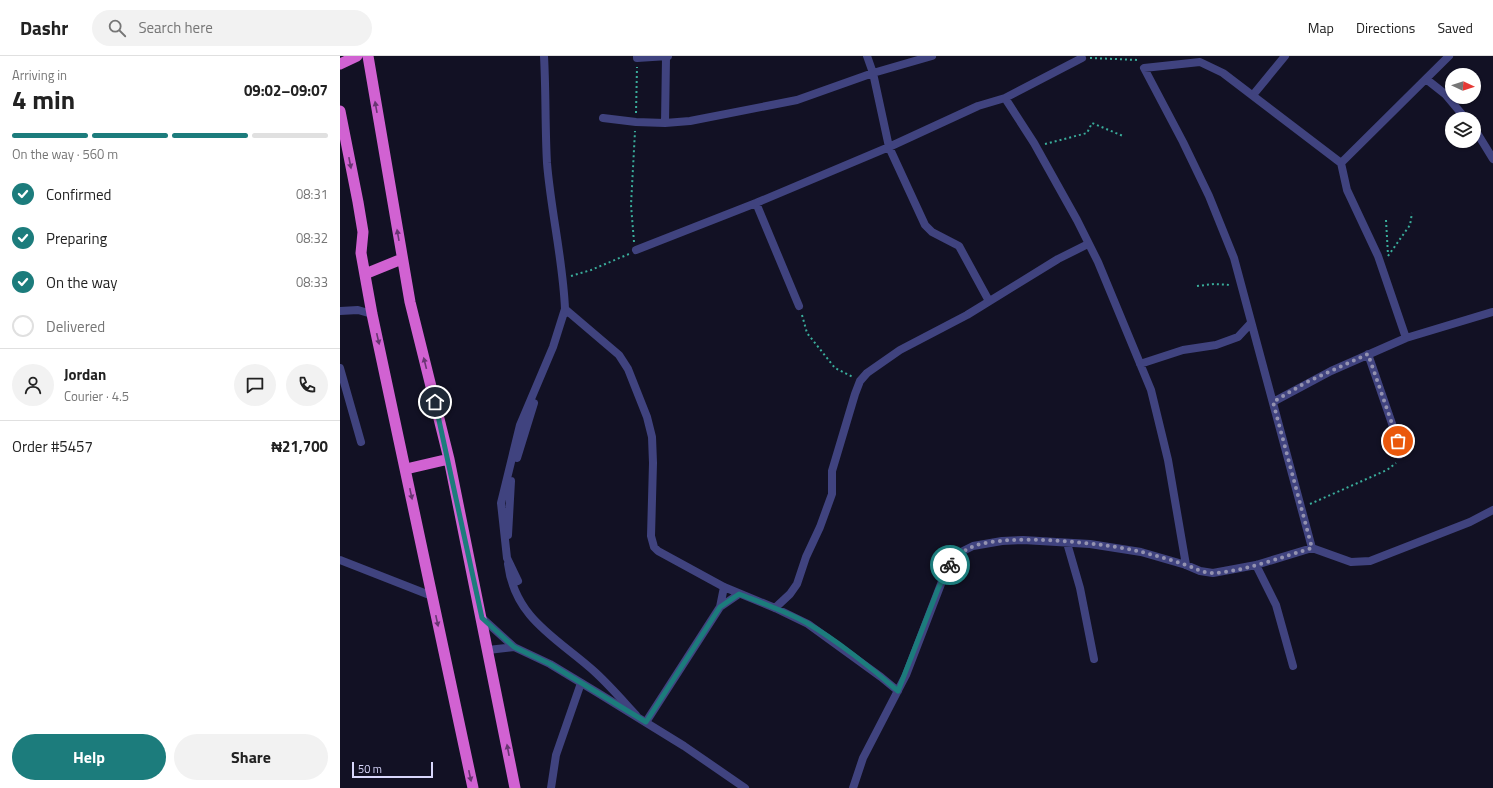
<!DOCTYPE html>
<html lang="en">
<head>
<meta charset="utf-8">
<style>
  body { margin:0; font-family:"Titillium Web",sans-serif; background:#f2f2f2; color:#222; height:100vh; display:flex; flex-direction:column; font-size:15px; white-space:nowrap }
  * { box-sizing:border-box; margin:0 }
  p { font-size:13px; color:#767676 }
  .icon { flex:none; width:22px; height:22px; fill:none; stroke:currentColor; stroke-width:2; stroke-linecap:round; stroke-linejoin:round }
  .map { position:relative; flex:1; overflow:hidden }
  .panel { display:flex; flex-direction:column; background:#fff; width:340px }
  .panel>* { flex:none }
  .needle { width:26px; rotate:94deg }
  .tools { position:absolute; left:1105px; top:12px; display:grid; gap:8px }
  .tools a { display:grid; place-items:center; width:36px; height:36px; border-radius:50%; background:#fff; box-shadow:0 1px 3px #0004; font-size:20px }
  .scale { position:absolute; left:12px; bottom:10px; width:81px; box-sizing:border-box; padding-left:4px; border:2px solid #d8d7fc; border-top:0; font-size:11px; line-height:14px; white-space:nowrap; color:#d8d7fc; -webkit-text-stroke:3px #121124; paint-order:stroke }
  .pin { position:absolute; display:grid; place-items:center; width:34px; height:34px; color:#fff; margin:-17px; border:2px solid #fff; border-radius:50%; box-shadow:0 1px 4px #0007 }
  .courier { position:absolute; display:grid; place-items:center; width:40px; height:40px; margin:-20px; border:3px solid #1c7c7c; border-radius:50%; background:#fff; color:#222; box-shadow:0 1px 5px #0007 }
  .summary em { font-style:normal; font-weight:700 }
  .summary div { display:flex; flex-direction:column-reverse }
  .summary { display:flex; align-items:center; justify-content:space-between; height:68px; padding:0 12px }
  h1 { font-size:26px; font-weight:700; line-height:30px }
  .bar { display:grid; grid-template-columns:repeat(4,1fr); gap:6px 4px; align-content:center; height:48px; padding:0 12px }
  .bar i { height:5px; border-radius:3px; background:#e0e0e0 }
  .bar .selected { background:#1c7c7c }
  .bar p { grid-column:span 4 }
  .line { display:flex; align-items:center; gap:10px; padding:0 12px; border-top:1px solid #e0e0e0 }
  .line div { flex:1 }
  .round { display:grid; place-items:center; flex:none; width:42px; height:42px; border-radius:21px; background:#f2f2f2 }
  ol { padding:0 12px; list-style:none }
  li { display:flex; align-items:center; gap:12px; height:44px }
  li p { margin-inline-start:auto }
  li .icon { padding:4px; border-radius:50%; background:#1c7c7c; color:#fff; stroke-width:4 }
  li:last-child { color:#767676 }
  li i { width:22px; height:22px; border:2px solid #e0e0e0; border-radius:50% }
  .primary-button { display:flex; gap:8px; margin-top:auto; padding:8px 12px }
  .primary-button a { flex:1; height:46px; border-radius:24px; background:#1c7c7c; color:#fff; font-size:16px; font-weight:700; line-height:46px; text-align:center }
  .primary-button a+a { background:#f2f2f2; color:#222 }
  header { display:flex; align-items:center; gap:24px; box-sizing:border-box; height:56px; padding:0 20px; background:#fff; border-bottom:1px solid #e0e0e0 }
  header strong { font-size:19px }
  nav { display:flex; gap:22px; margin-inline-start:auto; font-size:14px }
  .search { width:280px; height:36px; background:#f2f2f2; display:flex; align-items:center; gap:10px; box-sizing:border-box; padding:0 14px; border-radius:22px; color:#767676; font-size:15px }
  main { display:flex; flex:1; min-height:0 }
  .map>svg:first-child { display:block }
</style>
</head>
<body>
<header>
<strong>Dashr</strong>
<div class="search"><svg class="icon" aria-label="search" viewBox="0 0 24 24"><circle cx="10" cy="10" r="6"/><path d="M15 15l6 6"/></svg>Search here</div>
<nav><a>Map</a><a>Directions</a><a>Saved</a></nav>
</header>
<main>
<section class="panel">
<div class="summary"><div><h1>4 min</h1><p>Arriving in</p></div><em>09:02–09:07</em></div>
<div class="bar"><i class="selected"></i><i class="selected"></i><i class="selected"></i><i></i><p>On the way · 560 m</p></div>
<ol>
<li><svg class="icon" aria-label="check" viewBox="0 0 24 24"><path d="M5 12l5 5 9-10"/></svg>Confirmed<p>08:31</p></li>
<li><svg class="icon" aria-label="check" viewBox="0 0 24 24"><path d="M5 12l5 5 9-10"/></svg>Preparing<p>08:32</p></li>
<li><svg class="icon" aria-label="check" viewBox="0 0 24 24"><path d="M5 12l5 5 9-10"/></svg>On the way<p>08:33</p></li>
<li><i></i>Delivered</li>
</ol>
<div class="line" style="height:72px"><a class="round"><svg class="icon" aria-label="person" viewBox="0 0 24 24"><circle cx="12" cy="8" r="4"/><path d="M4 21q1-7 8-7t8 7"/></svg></a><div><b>Jordan</b><p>Courier · 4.5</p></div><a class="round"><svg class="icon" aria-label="chat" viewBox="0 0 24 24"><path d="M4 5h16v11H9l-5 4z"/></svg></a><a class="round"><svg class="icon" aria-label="phone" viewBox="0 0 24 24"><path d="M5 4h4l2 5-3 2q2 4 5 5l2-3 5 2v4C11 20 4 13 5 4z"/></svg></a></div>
<div class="line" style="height:52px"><div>Order #5457</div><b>₦21,700</b></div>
<div class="primary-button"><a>Help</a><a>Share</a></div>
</section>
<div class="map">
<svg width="1153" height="732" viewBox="0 0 1153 732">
  <rect width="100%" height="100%" fill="#121124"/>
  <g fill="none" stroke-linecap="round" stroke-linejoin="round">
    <path stroke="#3aad9b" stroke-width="2" stroke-dasharray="2 3" stroke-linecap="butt" d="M 750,2 L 799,4
      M 296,57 L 297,11
      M 705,88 L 747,77 L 752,67 L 783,80
      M 1046,164 L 1048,199
      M 294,186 L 291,149 L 295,75
      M 1048,200 L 1070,169 L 1072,157
      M 231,220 L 251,214 L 289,198
      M 857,230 L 874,228 L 891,229
      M 462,259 L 467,277 L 495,312 L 513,321
      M 970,448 L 1047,414 L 1056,407"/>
    <path stroke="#40437f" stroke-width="8" d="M 204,0 C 206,36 205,72 207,107 C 211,156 223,204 225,253 L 224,258
      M 297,0 L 297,2 L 328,0
      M 527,0 L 533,17 L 549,91 L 585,169 L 592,176 L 619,190 L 649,245
      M 1086,23 L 1105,38 L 1126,63
      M 913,39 L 945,0
      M 665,42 L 694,87 L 737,164 L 758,206 L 811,334 L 828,404 L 846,509
      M 263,62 L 296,66 L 325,67 L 350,65 L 457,44 L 533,17 L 592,0
      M 325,67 L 326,2
      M 1134,72 L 1153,103
      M 1001,107 L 1109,0
      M 416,147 L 459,250
      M 296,194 L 416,147 L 549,91 L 638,50 L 665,42 L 742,2 L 741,0
      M 0,255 L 18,254 L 32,258
      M 1028,298 L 1058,385 L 1059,399
      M 800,308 L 843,294 L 876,289 L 898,281 L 911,267
      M 0,312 L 21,386
      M 933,346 L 991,315 L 1066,282 L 1152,256
      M 177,402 L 194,347
      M 168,479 L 171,425
      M 727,487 L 740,532 L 754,603
      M 972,492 L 894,202 L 869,140 L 843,86 L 804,12 L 860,6 L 883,17 L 1001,107 L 1007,134 L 1038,200 L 1066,282
      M 168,508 C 175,564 219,583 256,617 C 270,630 283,645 296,659
      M 916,509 L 936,549 L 953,610
      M 178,525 L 167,502 L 161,447 L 180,369 L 213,291 L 225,253 L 279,299 L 288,313 L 307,361 L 312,381 L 313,407 L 311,480 L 314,491 L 318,495 L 384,531 L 435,552 L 468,568 L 541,621 L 558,635
      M 380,551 L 399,538
      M 435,552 L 450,538 L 457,528 L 466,501 L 480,471 L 492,438 L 492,415 L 515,338 L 520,325 L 527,317 L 560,294 L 627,259 L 718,203 L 748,188
      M 306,666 L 380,551 L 384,531
      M 211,732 L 216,699 L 241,627
      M 513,732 L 523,702 L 566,619 L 606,515 L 621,496 L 633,490 L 662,485 L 683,484 L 750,488 L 801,496 L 846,509 L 860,515 L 873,517 L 916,509 L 972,492 L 1011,506 L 1030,505 L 1130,466 L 1153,454"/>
    <path stroke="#40437f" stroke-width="8" d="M 0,504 L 92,540
      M 142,562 L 174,591 L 210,608 L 258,637 L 344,690 L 405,732
      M 148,594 L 174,591"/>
    <path stroke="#d162d2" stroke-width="11" d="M 28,0 L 70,246 L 109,403 L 175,732
      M 0,8 L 17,0
      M 0,55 L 18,146 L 23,176 L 21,197 L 32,258 L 133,732
      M 25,218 L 62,203
      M 66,413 L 109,403"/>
  </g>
  <defs><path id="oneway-solid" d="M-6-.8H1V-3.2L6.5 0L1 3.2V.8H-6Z"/></defs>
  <g fill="#683572">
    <use href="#oneway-solid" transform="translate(36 51) rotate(-100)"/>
    <use href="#oneway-solid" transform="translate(10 107) rotate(79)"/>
    <use href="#oneway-solid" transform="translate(58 179) rotate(-100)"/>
    <use href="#oneway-solid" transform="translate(38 283) rotate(77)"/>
    <use href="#oneway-solid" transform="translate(85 307) rotate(-104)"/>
    <use href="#oneway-solid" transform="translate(71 438) rotate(78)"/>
    <use href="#oneway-solid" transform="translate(97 565) rotate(78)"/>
    <use href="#oneway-solid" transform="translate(168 694) rotate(-101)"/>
    <use href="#oneway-solid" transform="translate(130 720) rotate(78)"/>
  </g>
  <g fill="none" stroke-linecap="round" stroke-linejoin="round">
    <path stroke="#9392b0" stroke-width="4" stroke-dasharray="0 7.2" d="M 610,509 C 616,500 624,494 634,490 C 669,477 765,487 802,496 C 817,500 832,504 846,509 C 855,512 862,517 872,517 C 899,517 945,500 972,492 L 933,346 L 965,327 L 1028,298 L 1058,385"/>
    <path stroke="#1c7c7c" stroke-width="5" d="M 95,346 L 142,562 L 174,591 L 210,608 L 306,666 L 380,551 L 399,538 C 422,547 445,555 467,567 C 496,584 533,613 558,635 L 598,533 L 610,509"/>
  </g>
</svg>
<div class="tools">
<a><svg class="needle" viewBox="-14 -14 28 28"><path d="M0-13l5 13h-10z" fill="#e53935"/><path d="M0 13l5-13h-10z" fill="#767676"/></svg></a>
<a><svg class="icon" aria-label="layers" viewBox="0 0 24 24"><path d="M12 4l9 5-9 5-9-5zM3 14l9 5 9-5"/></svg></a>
</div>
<div class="scale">50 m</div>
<div class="pin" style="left:1058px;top:385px;background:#ea580c"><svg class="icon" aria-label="bag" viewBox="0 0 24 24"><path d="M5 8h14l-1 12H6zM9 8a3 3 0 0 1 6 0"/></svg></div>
<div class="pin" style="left:95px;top:346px;background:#1f2937"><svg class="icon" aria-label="home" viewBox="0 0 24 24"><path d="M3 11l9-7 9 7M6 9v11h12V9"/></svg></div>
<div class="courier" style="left:610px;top:509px"><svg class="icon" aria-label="bike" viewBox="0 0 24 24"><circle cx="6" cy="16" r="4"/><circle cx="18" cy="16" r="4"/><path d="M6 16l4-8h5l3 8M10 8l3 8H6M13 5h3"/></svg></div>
</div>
</main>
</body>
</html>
